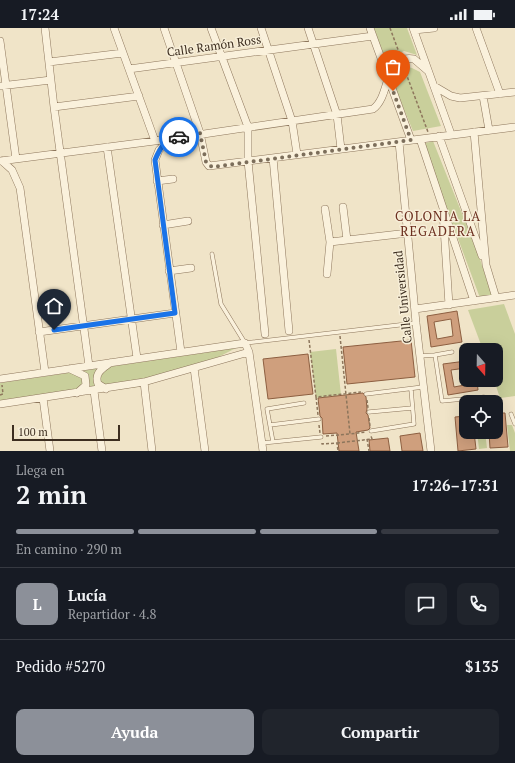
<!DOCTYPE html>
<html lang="es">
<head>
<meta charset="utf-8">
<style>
  body { margin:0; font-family:"PT Serif",serif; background:#20242c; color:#f1f3f6; height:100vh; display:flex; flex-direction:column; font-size:15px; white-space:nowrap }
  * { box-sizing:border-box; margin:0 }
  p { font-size:13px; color:#9ea1a6 }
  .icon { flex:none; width:22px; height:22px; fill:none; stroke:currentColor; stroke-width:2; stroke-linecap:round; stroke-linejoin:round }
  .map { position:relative; height:423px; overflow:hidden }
  .details { display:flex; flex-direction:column; background:#171b24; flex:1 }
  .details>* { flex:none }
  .needle { width:26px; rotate:160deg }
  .controls { position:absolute; left:459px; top:315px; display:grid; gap:8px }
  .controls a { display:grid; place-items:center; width:44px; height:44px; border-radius:8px; background:#171b24; box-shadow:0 4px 16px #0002; font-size:20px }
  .scale { position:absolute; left:12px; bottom:10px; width:108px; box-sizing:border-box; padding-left:4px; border:2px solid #3d2e20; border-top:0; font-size:11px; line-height:14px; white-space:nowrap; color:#3d2e20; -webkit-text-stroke:3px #f7eed8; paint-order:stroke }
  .pin { position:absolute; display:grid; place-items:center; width:34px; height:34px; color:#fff; margin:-41px -17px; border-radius:50% 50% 50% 0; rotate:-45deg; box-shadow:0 0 4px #0007 }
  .pin .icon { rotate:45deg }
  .courier { position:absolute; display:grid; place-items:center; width:40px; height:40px; margin:-20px; border:3px solid #1a73e8; border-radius:50%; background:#fff; color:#222; box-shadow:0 1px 5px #0007 }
  .overview em { font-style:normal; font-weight:800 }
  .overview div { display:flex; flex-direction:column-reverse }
  .overview { display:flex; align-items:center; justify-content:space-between; height:68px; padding:0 16px }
  h1 { font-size:26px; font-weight:800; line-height:30px }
  .bar { display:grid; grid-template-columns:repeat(4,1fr); gap:6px 4px; align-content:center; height:48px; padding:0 16px }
  .bar i { height:5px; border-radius:3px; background:#363941 }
  .bar .on { background:#8c9099 }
  .bar p { grid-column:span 4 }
  .line { display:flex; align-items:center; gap:10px; padding:0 16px; border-top:1px solid #363941 }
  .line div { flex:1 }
  .round { display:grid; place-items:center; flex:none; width:42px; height:42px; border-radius:8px; background:#20242c }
  .primary-button { display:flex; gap:8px; margin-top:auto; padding:8px 16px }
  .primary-button a { flex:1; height:46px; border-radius:8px; background:#8c9099; color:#fff; font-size:16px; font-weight:800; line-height:46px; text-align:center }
  .primary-button a+a { background:#20242c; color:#f1f3f6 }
  .status { display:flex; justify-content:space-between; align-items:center; height:28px; padding:0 20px; background:#171b24; direction:ltr }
  .status svg { height:11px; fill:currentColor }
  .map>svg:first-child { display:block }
</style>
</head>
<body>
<div class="status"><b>17:24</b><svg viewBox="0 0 49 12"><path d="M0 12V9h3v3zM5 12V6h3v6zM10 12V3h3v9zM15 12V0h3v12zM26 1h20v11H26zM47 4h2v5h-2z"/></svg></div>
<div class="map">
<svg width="515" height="423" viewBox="0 0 515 423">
  <rect width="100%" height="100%" fill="#f0e4c8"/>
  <path fill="#c9cf9b" d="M 373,0 L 407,0 L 417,27 L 404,23 L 390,29 L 387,38 Z
    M 403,38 L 412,40 L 420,44 L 441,98 L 413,103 L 393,55 L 394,46 Z
    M 433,113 L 479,228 L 492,268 L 480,270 L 423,116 Z
    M 504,276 L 515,306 L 515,368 L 500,370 L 494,352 L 496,352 L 496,322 L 483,322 L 468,282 Z
    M 236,320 L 193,342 L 144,358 L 0,378 L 0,355 Z
    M 336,321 L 341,367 L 316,370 L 310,324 Z
    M 507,397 L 512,397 L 515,405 L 515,423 L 510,423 Z
    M 477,404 L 485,404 L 487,420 L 479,421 Z"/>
  <path fill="#cf9f7d" stroke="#8d5f41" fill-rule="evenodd" d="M 457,283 L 462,314 L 431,319 L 427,288 ZM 451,291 L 453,308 L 437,311 L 434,294 Z
    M 411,312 L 415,349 L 347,356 L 343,319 Z
    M 308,326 L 313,366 L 268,371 L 263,331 Z
    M 466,333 L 466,340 L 451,342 L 454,359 L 470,356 L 469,352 L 477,352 L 478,362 L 448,367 L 443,336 Z
    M 363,365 L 366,369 L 367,381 L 366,385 L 368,387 L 370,400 L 368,402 L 356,404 L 359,423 L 339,423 L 337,405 L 323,406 L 322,390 L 320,388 L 318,370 Z
    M 496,385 L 505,385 L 508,419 L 490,420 L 489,404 L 496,404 Z
    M 466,388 L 466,404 L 474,404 L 476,421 L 458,423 L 455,389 Z
    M 420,405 L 423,423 L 402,423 L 400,408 Z
    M 388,410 L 390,423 L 370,423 L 369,412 Z"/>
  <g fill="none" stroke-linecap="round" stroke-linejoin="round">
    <defs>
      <path id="lane" d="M 212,226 L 221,276 L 245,315 L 416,295
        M 452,324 L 435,327 L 442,373 L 484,369
        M 420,328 L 435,327
        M 366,366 L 423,359
        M 369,384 L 412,380
        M 511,386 L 515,396
        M 270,397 L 319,391
        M 371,403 L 414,396 L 411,361
        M 273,414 L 267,381 L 304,375
        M 262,415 L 321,409"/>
      <path id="street" d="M 45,0 L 54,79 L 89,338
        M 114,0 L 155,113
        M 164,0 L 200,105 L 206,134 L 209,138 L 515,99
        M 211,0 L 248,99 L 248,133 L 265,306
        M 261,0 L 292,93 L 297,126
        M 308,0 L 337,87 L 341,121
        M 370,0 L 411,112
        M 413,0 L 451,106
        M 476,0 L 500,66
        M 414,2 L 434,0
        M 0,13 L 16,131
        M 49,34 L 123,25
        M 129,41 L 373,8
        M 0,58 L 51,52
        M 434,58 L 451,68 L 460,70 L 515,64
        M 483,68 L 489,102
        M 54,79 L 139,68
        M 474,104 L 486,237 L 496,270
        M 439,108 L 482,228
        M 170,111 L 159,122 L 155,132 L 181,324
        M 420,111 L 474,273
        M 399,114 L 416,295 L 431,423
        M 107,119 L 137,330
        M 273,130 L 289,303
        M 0,133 L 170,111 L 373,81 C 392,67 382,26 414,31 L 428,43
        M 2,133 L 12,142 L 20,160 L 45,344
        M 157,153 L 173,151
        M 343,179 L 347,212
        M 325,181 L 330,214
        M 443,184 L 449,277
        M 163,197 L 188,193
        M 169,243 L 191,240
        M 327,246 L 330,214 L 408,205
        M 415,281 L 515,267
        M 39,304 L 175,285
        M 194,340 L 205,423
        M 70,341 L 85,348 L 86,357 L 77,365
        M 0,351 L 245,315 L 249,324 L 263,423
        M 144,354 L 152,423
        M 106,361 L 98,356 C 94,345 102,341 110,335
        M 94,363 L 102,423
        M 43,370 L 50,423
        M 0,376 L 144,354 L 249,324"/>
    </defs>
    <use href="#lane" stroke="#8d765c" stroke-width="4.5"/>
    <use href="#street" stroke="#8d765c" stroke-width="8"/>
    <path stroke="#8d765c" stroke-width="1.5" stroke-dasharray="3 2" stroke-linecap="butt" d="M 390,0 L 400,27
      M 404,40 L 428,104
      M 340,308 L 350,406 L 366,404
      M 309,312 L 316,369 L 361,364
      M 0,367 L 3,366 L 2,357
      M 316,369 L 318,387
      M 367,372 L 368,380
      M 369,390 L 370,398
      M 319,397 L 320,405
      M 326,408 L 350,406
      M 367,411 L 369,423
      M 322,415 L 322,416 L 337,415 L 338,423
      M 337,415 L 372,411 L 371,408"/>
    <use href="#lane" stroke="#faf1dc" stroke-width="3.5"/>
    <use href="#street" stroke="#faf1dc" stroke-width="7"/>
  </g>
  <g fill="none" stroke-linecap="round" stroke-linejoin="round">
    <path stroke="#7c6e5b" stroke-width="4" stroke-dasharray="0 7.2" d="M 179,109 L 200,105 L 206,134 L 212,139 L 411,112 L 393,63"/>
    <path stroke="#1a73e8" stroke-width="5" d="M 54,302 L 175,285 L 155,132 C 160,120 165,111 179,109"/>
  </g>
  <g text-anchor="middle" stroke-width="3" stroke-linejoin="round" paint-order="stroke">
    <g font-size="12" fill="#3d2e20" stroke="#f7eed8">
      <text transform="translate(214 18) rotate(-8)" y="4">Calle Ramón Ross</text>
      <text transform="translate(403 269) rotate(-96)" y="4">Calle Universidad</text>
    </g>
    <g font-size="13" letter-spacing="1" fill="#6b2e1e" stroke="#f7eed8">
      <text x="438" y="193">COLONIA LA<tspan x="438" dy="15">REGADERA</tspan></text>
    </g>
  </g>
</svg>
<div class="controls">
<a><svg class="needle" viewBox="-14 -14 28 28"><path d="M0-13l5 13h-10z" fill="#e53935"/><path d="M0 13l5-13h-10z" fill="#9ea1a6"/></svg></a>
<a><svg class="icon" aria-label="locate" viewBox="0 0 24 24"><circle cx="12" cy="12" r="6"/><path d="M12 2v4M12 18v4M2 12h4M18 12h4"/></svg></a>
</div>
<div class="scale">100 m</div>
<div class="pin" style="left:393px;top:63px;background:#ea580c"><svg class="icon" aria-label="bag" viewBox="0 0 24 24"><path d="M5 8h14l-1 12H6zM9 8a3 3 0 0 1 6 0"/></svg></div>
<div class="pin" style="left:54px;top:302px;background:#1f2937"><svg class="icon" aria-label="home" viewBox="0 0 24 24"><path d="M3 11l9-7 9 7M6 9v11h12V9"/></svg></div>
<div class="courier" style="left:179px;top:109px"><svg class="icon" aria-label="car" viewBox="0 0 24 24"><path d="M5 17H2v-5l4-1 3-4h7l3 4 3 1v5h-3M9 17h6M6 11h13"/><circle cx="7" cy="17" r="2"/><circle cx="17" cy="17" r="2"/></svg></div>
</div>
<section class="details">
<div class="overview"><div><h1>2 min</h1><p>Llega en</p></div><em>17:26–17:31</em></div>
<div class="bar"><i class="on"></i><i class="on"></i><i class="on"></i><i></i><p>En camino · 290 m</p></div>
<div class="line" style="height:72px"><b class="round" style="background:#8c9099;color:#fff">L</b><div><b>Lucía</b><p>Repartidor · 4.8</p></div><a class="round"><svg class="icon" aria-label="chat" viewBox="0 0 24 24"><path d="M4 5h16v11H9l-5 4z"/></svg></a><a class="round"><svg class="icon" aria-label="phone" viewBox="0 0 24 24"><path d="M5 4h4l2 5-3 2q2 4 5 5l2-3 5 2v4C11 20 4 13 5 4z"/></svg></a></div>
<div class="line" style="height:52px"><div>Pedido #5270</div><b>$135</b></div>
<div class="primary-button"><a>Ayuda</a><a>Compartir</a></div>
</section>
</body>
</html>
